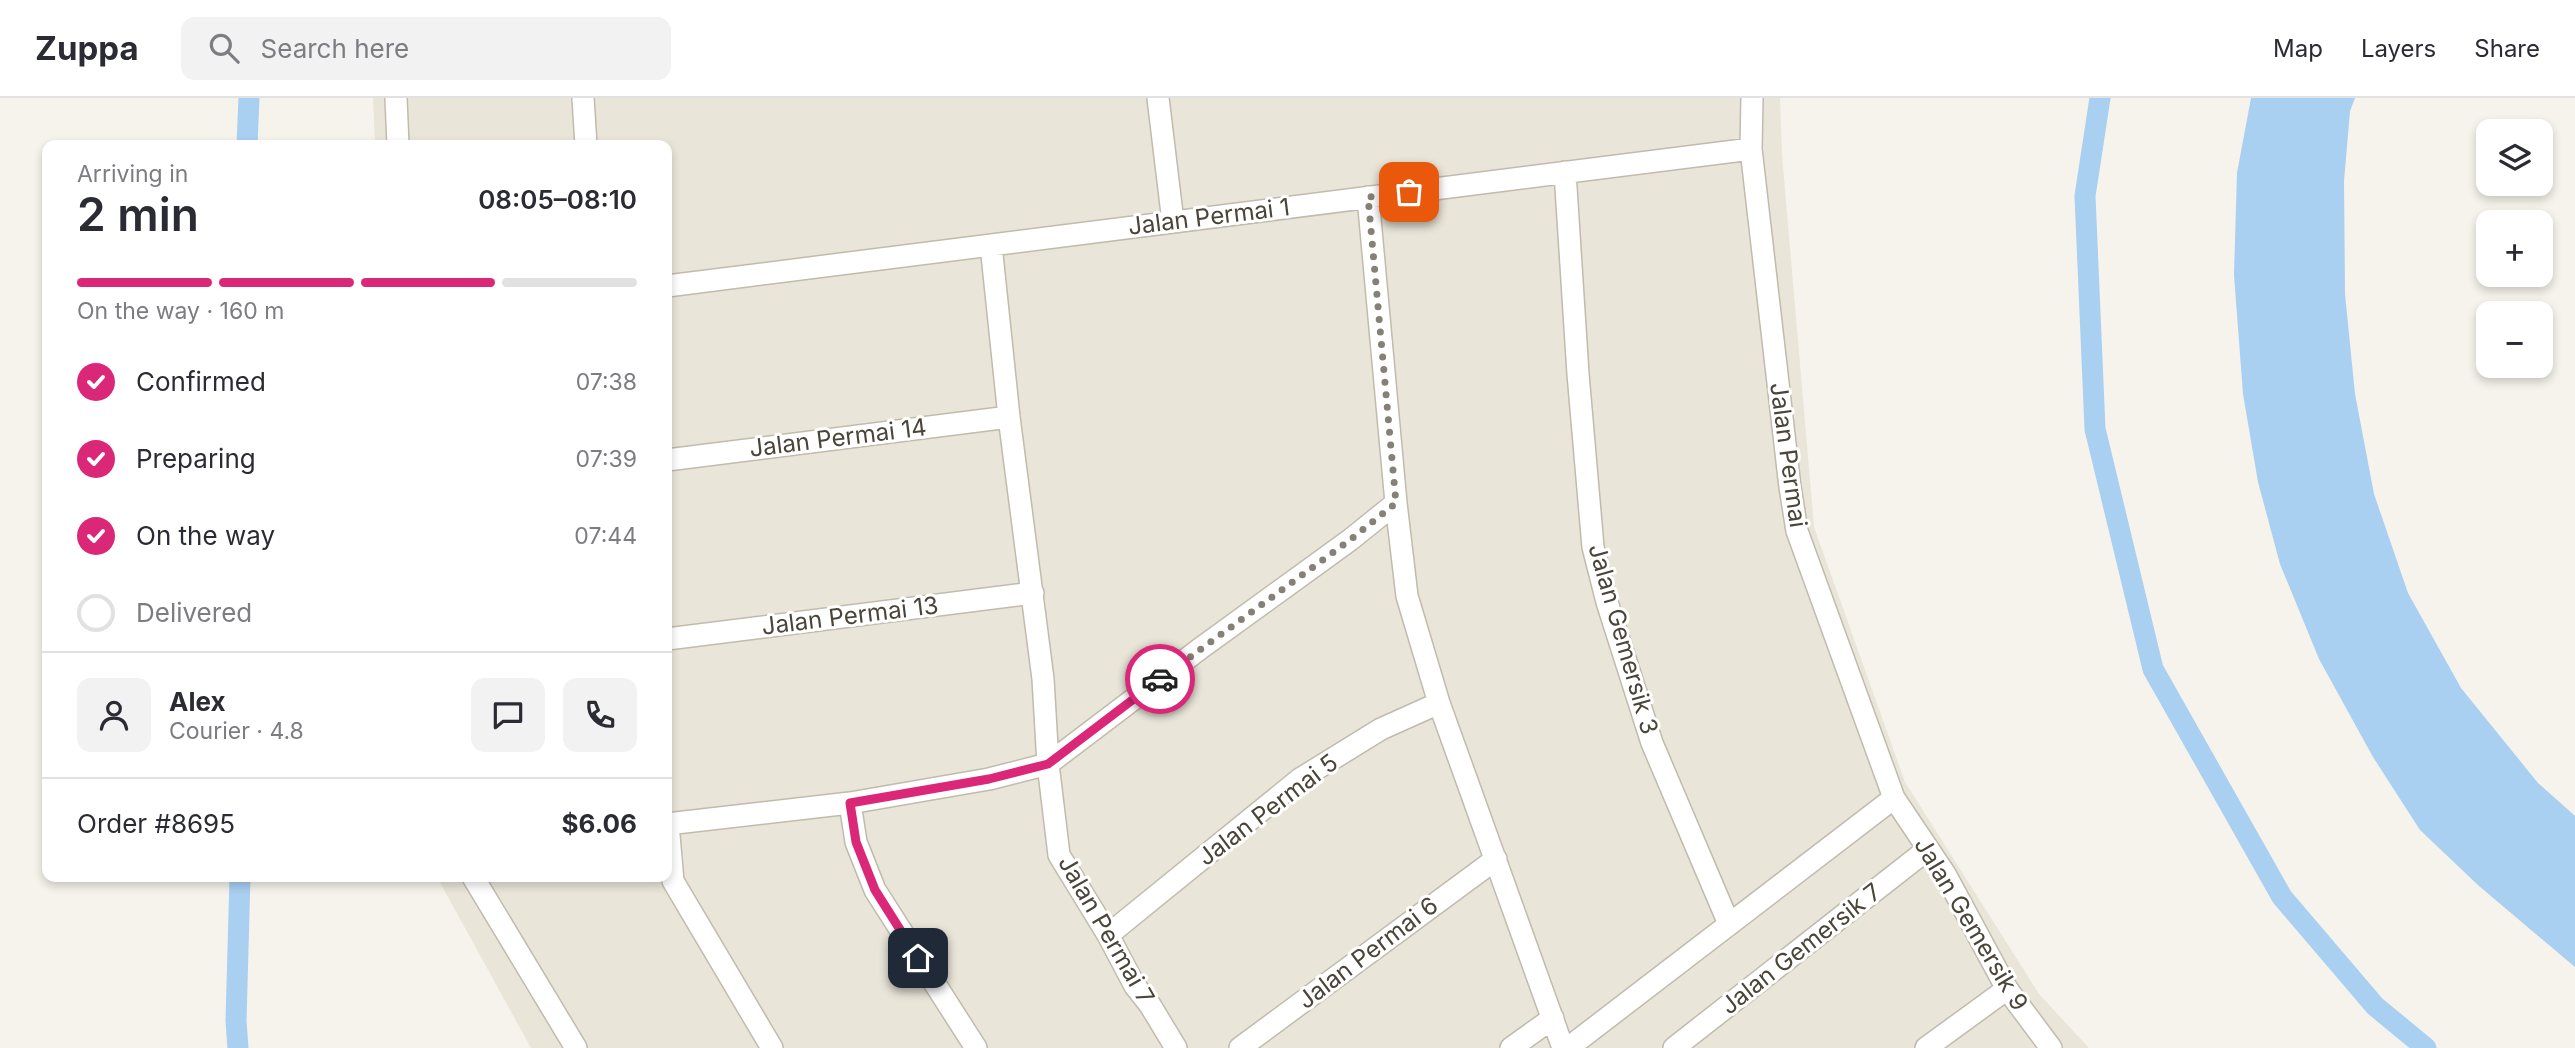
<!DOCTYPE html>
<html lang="en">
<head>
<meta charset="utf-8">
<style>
  body { margin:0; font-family:Inter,sans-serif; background:#f2f2f3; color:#2b2b33; height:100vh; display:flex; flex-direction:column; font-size:26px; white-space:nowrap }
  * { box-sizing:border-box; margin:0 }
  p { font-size:23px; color:#7c7c81 }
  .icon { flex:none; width:38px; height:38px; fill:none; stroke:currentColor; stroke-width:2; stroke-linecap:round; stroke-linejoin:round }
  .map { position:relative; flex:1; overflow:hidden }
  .panel { position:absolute; left:42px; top:42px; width:630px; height:742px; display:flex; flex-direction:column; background:#fff; border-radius:14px; box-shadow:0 4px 10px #0003 }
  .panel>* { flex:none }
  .controls { position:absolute; left:2476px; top:21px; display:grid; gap:14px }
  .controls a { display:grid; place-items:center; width:77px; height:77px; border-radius:14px; background:#fff; box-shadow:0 4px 10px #0003; font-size:35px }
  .pin { position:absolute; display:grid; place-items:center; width:60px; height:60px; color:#fff; margin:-30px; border-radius:14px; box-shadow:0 4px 10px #0006 }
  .courier { position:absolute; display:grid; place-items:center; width:70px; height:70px; margin:-35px; border:5px solid #db2777; border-radius:50%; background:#fff; color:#222; box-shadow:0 2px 9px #0007 }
  .summary em { font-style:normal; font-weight:600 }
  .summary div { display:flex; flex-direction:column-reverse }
  .summary { display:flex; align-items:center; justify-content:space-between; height:119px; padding:0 35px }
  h1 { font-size:46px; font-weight:600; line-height:52px }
  .bar { display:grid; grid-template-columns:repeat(4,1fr); gap:10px 7px; align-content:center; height:84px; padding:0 35px }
  .bar i { height:9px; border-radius:5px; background:#e1e1e2 }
  .bar .on { background:#db2777 }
  .bar p { grid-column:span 4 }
  .line { display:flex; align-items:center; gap:18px; padding:0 35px; border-top:2px solid #e1e1e2 }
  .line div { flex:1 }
  .round { display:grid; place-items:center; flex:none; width:74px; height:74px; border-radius:14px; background:#f2f2f3 }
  ol { padding:0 35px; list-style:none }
  li { display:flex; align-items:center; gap:21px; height:77px }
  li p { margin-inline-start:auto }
  li .icon { padding:7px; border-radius:50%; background:#db2777; color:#fff; stroke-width:4 }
  li:last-child { color:#7c7c81 }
  li i { width:38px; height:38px; border:4px solid #e1e1e2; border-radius:50% }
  header { display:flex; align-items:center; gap:42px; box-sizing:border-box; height:98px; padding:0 35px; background:#fff; border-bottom:2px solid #e1e1e2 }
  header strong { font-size:33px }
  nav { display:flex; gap:38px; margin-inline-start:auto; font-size:24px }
  .search { width:490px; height:63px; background:#f2f2f3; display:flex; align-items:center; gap:18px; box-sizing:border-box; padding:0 24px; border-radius:14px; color:#7c7c81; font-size:26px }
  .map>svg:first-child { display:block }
</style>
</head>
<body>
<header>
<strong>Zuppa</strong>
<div class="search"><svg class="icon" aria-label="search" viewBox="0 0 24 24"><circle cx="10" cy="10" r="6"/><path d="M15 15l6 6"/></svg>Search here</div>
<nav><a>Map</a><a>Layers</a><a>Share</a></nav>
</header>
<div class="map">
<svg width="2575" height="950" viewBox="0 0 2575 950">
  <rect width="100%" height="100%" fill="#f5f3eb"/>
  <path fill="#e9e5d9" d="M 373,0 L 1780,0 L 1782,57 L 1814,429 L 1905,684 L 2039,896 L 2089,950 L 531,950 L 437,779 L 667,779 L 667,47 L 375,47 Z"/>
  <path fill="#a9cff1" d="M 2251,0 L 2355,0 L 2350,13 L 2344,83 L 2345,196 L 2355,296 L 2374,396 L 2408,495 L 2461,590 L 2538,685 L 2575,718 L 2575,869 L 2479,788 L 2420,732 L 2373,659 L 2319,561 L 2280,466 L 2258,384 L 2243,296 L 2234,177 L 2237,75 Z"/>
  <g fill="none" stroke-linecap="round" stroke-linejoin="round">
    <path stroke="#a9cff1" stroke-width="21" d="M 2100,0 L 2085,98 L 2095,331 L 2153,571 L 2282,799 L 2375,908 L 2426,950
      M 247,47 L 249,0
      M 238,950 L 236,923 L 240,779"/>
    <defs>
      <path id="minor" d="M 396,0 L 398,47
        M 583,0 L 586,47
        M 1158,0 L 1173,124
        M 1752,0 L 1751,51 L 1790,389 L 1797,433 L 1894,700 L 1945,776 L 2007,891 L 2051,950
        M 1565,74 L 1578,276 L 1593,449 L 1607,504 L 1652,645 L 1729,826
        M 1368,99 L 1396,405 L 1407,498 L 1439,605 L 1563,950
        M 991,147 L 1009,319 L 1043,581 L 1048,666 L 1059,757 L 1108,837 L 1135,888 L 1150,907 L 1176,950
        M 667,188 L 1751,51
        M 667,362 L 1009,319
        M 667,541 L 1033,495
        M 850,705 L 856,744 L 875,792 L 976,950
        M 667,726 L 850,705 L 989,681 L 1048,666 L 1201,550 L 1350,442 L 1396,405
        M 668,726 L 673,783 L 772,950
        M 473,779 L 576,950
        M 1108,837 L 1300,681 L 1381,631 L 1439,605
        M 1240,950 L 1496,761
        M 1511,950 L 1553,920
        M 1568,950 L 1894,700
        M 1674,950 L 1928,751
        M 1926,950 L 2007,891"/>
    </defs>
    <use href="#minor" stroke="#c1bbad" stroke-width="24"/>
    <use href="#minor" stroke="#fff" stroke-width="21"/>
  </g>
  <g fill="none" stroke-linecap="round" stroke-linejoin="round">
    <path stroke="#868177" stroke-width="7" stroke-dasharray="0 12.6" d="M 1160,581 L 1350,442 L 1396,405 L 1368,99 L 1409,94"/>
    <path stroke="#db2777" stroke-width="9" d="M 918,860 L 875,792 L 856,744 L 850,705 L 989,681 L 1048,666 L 1160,581"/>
  </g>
  <g text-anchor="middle" stroke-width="6" stroke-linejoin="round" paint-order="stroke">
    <g font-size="24" fill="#4a4439" stroke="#fff">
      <text transform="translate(1209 119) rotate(-7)" y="8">Jalan Permai 1</text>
      <text transform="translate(838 340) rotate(-7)" y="8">Jalan Permai 14</text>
      <text transform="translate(1788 357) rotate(82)" y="8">Jalan Permai</text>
      <text transform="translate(850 518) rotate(-7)" y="8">Jalan Permai 13</text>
      <text transform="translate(1623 541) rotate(74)" y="8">Jalan Gemersik 3</text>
      <text transform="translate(1268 712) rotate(-37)" y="8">Jalan Permai 5</text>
      <text transform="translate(1971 826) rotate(59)" y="8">Jalan Gemersik 9</text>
      <text transform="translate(1106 832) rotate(60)" y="8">Jalan Permai 7</text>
      <text transform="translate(1801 851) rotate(-38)" y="8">Jalan Gemersik 7</text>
      <text transform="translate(1368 855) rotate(-37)" y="8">Jalan Permai 6</text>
    </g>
  </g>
</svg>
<div class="controls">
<a><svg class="icon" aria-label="layers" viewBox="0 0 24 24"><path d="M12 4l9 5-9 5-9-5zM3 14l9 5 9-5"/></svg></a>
<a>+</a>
<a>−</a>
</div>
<div class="pin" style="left:1409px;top:94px;background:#ea580c"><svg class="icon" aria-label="bag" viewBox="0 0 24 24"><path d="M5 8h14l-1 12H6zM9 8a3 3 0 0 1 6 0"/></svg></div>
<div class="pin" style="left:918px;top:860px;background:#1f2937"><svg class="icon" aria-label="home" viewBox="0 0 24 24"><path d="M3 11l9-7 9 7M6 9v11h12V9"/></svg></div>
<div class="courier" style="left:1160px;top:581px"><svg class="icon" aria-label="car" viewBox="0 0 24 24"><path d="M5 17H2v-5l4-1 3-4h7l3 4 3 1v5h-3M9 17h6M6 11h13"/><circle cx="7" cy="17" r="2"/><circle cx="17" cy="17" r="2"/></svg></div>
<section class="panel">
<div class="summary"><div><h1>2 min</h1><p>Arriving in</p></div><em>08:05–08:10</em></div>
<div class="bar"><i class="on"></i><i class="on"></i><i class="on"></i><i></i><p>On the way · 160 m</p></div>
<ol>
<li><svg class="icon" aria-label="check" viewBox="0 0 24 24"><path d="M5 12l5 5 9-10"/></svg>Confirmed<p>07:38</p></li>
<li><svg class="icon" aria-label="check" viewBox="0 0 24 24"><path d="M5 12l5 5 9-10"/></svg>Preparing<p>07:39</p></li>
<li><svg class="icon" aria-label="check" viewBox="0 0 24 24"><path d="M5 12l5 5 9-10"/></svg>On the way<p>07:44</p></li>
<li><i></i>Delivered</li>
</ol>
<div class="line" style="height:126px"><a class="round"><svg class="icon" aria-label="person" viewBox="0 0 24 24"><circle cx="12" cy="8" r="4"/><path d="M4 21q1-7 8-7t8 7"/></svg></a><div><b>Alex</b><p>Courier · 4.8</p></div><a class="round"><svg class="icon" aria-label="chat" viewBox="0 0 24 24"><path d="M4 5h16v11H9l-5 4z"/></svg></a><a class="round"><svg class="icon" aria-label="phone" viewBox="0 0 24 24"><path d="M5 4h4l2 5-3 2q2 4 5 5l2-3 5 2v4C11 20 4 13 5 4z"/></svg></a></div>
<div class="line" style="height:91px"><div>Order #8695</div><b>$6.06</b></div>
</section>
</div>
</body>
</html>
